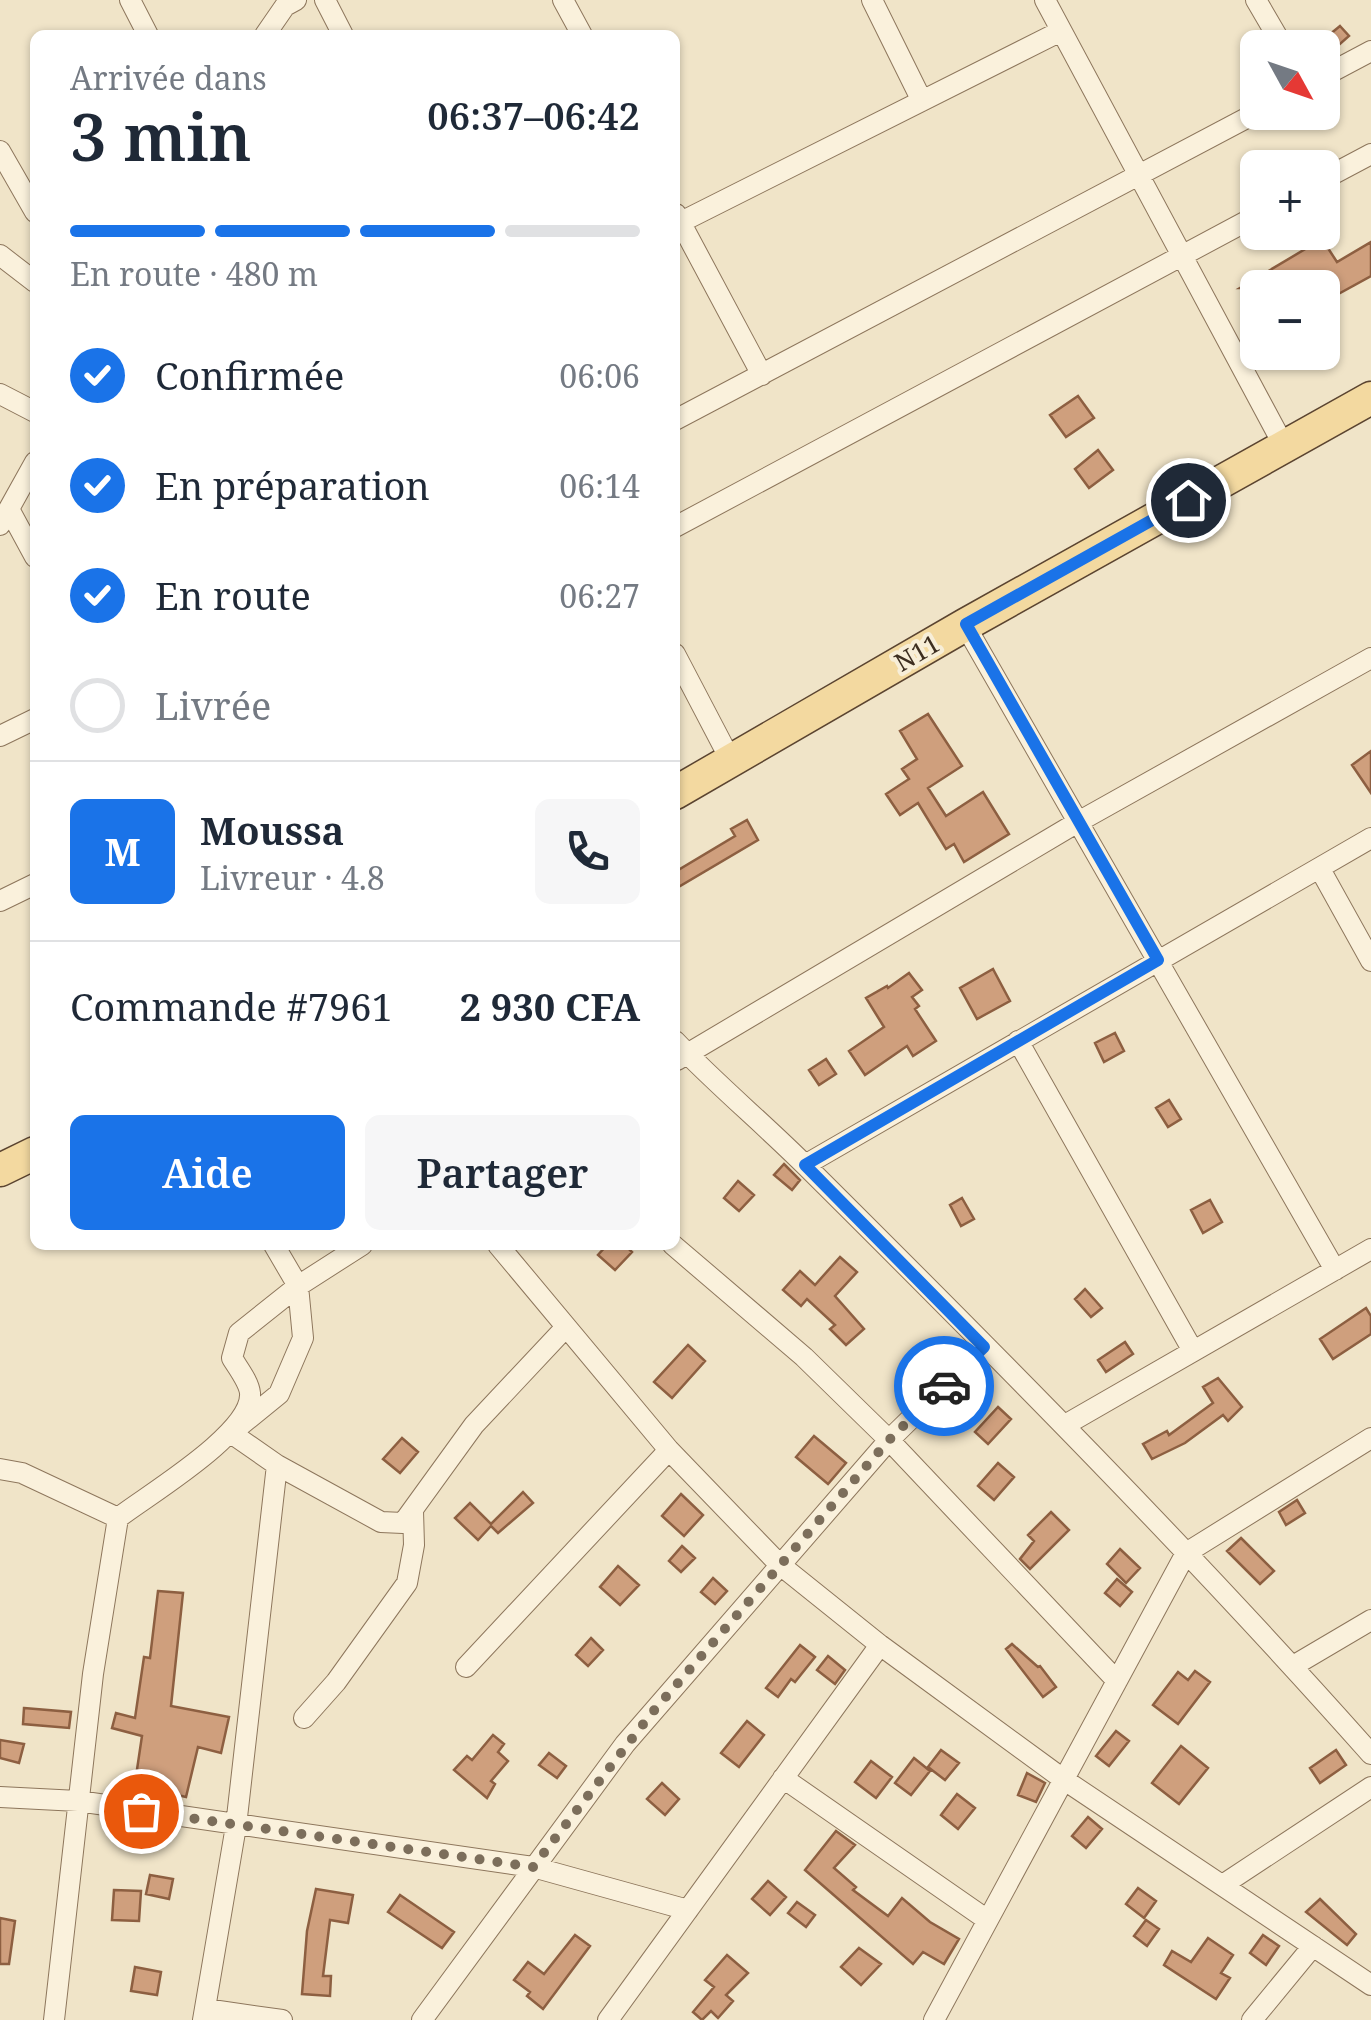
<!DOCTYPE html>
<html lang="fr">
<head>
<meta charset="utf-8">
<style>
  body { margin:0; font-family:"Noto Serif",serif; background:#f6f6f7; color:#1f2937; height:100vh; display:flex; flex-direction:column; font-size:38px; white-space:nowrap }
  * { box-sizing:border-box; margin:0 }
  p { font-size:32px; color:#747a83 }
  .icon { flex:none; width:55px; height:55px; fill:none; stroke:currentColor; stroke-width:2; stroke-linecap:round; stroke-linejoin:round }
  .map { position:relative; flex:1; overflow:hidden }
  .drawer { position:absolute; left:30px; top:30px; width:650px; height:1220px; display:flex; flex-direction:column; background:#fff; border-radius:15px; box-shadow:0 2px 8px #0004 }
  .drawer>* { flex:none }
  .needle { width:65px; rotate:130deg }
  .tools { position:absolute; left:1240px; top:30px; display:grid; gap:20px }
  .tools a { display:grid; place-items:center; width:100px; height:100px; border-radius:15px; background:#fff; box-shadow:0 2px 8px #0004; font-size:50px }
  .pin { position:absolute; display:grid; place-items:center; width:85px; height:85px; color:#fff; margin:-42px; border:5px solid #fff; border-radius:50%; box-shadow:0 2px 10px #0007 }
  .courier { position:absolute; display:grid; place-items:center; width:100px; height:100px; margin:-50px; border:8px solid #1a73e8; border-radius:50%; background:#fff; color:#222; box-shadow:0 2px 12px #0007 }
  .headline em { font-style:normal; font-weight:600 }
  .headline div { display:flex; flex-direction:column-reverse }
  .headline { display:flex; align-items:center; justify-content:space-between; height:170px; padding:0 40px }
  h1 { font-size:65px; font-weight:600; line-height:75px }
  .bar { display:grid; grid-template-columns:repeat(4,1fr); gap:15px 10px; align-content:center; height:120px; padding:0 40px }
  .bar i { height:12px; border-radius:8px; background:#e0e1e3 }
  .bar .on { background:#1a73e8 }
  .bar p { grid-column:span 4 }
  .line { display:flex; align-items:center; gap:25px; padding:0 40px; border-top:2px solid #e0e1e3 }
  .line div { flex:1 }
  .round { display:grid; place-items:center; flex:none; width:105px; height:105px; border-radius:15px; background:#f6f6f7 }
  ol { padding:0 40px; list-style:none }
  li { display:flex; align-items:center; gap:30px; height:110px }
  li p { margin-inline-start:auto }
  li .icon { padding:10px; border-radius:50%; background:#1a73e8; color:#fff; stroke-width:4 }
  li:last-child { color:#747a83 }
  li i { width:55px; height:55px; border:5px solid #e0e1e3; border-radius:50% }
  .action { display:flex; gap:20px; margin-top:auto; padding:20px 40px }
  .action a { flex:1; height:115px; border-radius:15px; background:#1a73e8; color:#fff; font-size:40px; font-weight:600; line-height:115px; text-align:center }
  .action a+a { background:#f6f6f7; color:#1f2937 }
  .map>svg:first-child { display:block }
</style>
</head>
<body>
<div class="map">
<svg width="1371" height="2020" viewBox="0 0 1371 2020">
  <rect width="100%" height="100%" fill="#f0e4c8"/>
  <path fill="#cf9f7d" stroke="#8d5f41" stroke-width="2.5" d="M 1340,26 L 1349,36 L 1332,51 L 1323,40 Z
    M 1322,239 L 1337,262 L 1371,242 L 1371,276 L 1322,303 L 1322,288 L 1240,288 Z
    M 1078,396 L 1094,418 L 1066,437 L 1050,415 Z
    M 1098,450 L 1113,470 L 1089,488 L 1075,469 Z
    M 928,714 L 962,766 L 928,788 L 946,816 L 983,792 L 1009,834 L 964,862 L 954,844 L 946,849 L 918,803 L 900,815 L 886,794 L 909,779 L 902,769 L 917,759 L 900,731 Z
    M 1371,751 L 1371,793 L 1352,765 Z
    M 747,820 L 758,840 L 675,889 L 675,872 L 735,836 L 731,829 Z
    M 993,969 L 1010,1001 L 977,1019 L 960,988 Z
    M 909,973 L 922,990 L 912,997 L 919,1006 L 915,1009 L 936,1041 L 913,1056 L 907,1046 L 865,1075 L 849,1051 L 884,1027 L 866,998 L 887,986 L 888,988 Z
    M 1115,1033 L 1124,1051 L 1104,1062 L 1095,1043 Z
    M 826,1059 L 836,1074 L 819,1085 L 809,1070 Z
    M 1169,1100 L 1181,1119 L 1168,1127 L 1156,1108 Z
    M 784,1164 L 800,1180 L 792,1190 L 774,1175 Z
    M 738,1181 L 754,1195 L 739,1211 L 724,1198 Z
    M 962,1198 L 974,1219 L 961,1226 L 950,1205 Z
    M 1210,1200 L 1222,1222 L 1203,1233 L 1191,1210 Z
    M 607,1245 L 625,1245 L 632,1252 L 615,1270 L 598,1255 Z
    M 840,1257 L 857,1272 L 835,1296 L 864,1329 L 846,1345 L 830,1329 L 835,1325 L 807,1299 L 801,1306 L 783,1290 L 800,1271 L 815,1285 Z
    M 1085,1289 L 1102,1308 L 1091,1317 L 1075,1299 Z
    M 1366,1308 L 1371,1316 L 1371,1334 L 1333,1359 L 1320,1339 Z
    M 1125,1342 L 1133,1354 L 1106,1372 L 1098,1360 Z
    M 688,1345 L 705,1361 L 672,1398 L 654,1382 Z
    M 1218,1378 L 1242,1407 L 1228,1421 L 1223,1415 L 1185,1443 L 1152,1459 L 1143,1444 L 1167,1431 L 1169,1435 L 1213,1403 L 1203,1387 Z
    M 998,1407 L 1011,1419 L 988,1444 L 975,1432 Z
    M 814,1436 L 846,1463 L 828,1484 L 796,1457 Z
    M 402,1438 L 418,1452 L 400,1473 L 383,1459 Z
    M 998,1463 L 1014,1477 L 994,1500 L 978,1486 Z
    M 523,1492 L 533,1503 L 498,1533 L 491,1526 L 478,1540 L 455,1518 L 470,1503 L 491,1524 Z
    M 681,1494 L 703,1515 L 684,1536 L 662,1516 Z
    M 1297,1500 L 1305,1513 L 1286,1525 L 1279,1512 Z
    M 1051,1512 L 1069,1530 L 1030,1569 L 1020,1559 L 1034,1541 L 1028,1535 Z
    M 1241,1538 L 1274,1571 L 1260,1584 L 1227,1551 Z
    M 682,1546 L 695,1558 L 681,1572 L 669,1561 Z
    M 1120,1549 L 1140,1568 L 1126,1583 L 1107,1564 Z
    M 618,1566 L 639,1585 L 620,1605 L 600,1587 Z
    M 713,1578 L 727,1591 L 715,1604 L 701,1592 Z
    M 1117,1579 L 1132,1592 L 1120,1606 L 1105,1593 Z
    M 158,1591 L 183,1593 L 171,1706 L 229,1717 L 221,1753 L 198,1747 L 186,1797 L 160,1791 L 161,1787 L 135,1783 L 142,1736 L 112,1728 L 116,1713 L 135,1718 L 144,1657 L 150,1658 Z
    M 591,1638 L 603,1650 L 588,1666 L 576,1655 Z
    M 1012,1644 L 1038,1667 L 1040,1666 L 1056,1687 L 1043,1697 L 1006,1649 Z
    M 800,1645 L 815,1657 L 795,1682 L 791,1679 L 778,1697 L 766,1688 Z
    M 828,1656 L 845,1670 L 835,1684 L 817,1670 Z
    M 1195,1671 L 1210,1682 L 1178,1724 L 1153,1705 L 1178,1672 L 1188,1680 Z
    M 24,1708 L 71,1712 L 69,1728 L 23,1724 Z
    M 747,1721 L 764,1735 L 739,1767 L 721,1753 Z
    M 1116,1731 L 1129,1741 L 1109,1766 L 1096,1756 Z
    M 493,1735 L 504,1744 L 498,1752 L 508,1761 L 491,1781 L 495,1784 L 487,1798 L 454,1770 L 467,1756 L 472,1760 Z
    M 0,1740 L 24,1744 L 19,1763 L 0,1758 Z
    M 1181,1746 L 1208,1768 L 1179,1804 L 1152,1783 Z
    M 941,1750 L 959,1763 L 945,1780 L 928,1767 Z
    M 1336,1750 L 1346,1765 L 1320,1783 L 1310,1768 Z
    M 549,1753 L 566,1766 L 557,1778 L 539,1765 Z
    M 914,1758 L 930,1771 L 911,1795 L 895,1783 Z
    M 871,1761 L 892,1777 L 876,1798 L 855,1782 Z
    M 1027,1773 L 1045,1783 L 1036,1802 L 1018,1795 Z
    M 662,1783 L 679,1799 L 665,1815 L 647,1799 Z
    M 957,1794 L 975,1808 L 958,1829 L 941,1815 Z
    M 1088,1817 L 1102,1829 L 1086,1848 L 1072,1836 Z
    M 836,1831 L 855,1845 L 834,1868 L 856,1887 L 853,1890 L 888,1916 L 902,1898 L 930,1922 L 959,1939 L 944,1964 L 923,1952 L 913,1964 L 805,1870 Z
    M 150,1875 L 173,1879 L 169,1899 L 146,1894 Z
    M 768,1881 L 786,1897 L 770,1915 L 752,1899 Z
    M 1138,1888 L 1156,1901 L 1144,1918 L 1126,1904 Z
    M 316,1889 L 353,1895 L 348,1923 L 330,1920 L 323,1976 L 331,1976 L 330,1996 L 302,1994 L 307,1931 Z
    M 114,1890 L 141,1891 L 139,1921 L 112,1920 Z
    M 400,1895 L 454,1932 L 442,1948 L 388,1912 Z
    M 1320,1899 L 1356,1934 L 1347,1945 L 1306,1912 Z
    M 797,1902 L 815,1915 L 806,1927 L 788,1913 Z
    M 0,1918 L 15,1921 L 9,1964 L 0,1964 Z
    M 1146,1920 L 1159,1929 L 1147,1946 L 1134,1936 Z
    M 575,1935 L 590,1946 L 543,2009 L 527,1996 L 530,1992 L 514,1980 L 528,1962 L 544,1974 Z
    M 1263,1935 L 1279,1946 L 1266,1965 L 1250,1953 Z
    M 1208,1938 L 1233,1955 L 1221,1973 L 1230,1978 L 1216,1999 L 1164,1965 L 1172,1951 L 1191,1962 Z
    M 859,1948 L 881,1964 L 861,1985 L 841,1967 Z
    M 727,1955 L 748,1973 L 726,1995 L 733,2001 L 718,2018 L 711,2011 L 702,2020 L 693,2012 L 714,1987 L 705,1980 Z
    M 135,1967 L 161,1972 L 157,1995 L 131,1991 Z"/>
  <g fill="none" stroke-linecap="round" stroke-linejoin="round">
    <defs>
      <path id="street" d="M 130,0 L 148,35
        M 325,0 L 343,35
        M 563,0 L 582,35
        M 872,0 L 922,101
        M 1045,0 L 1284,446
        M 1256,0 L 1284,48
        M 265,35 L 285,6 L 296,0
        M 1322,77 L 1371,51
        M 0,151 L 35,212
        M 1322,180 L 1371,154
        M 676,214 L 762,375
        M 681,222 L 1061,31
        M 0,255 L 35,282
        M 0,394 L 35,412
        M 675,420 L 1258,112
        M 9,509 L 35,557
        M 0,525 L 35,462
        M 675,527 L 1258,215
        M 965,625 L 1335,1270
        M 675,654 L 731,761
        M 0,736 L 35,719
        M 1320,869 L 1371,961
        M 0,901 L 35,884
        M 675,1041 C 717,1085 764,1124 807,1167 C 999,1358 1191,1551 1371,1754
        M 1018,1041 L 1193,1351
        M 677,1060 L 1078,822 L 1371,658
        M 805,1165 L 1371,838
        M 274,1245 L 298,1286 L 303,1338 L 279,1394 L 231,1433 L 277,1465 L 381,1522 L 403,1523 L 474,1425 L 566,1327
        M 498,1245 L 669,1450 L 779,1564 L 880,1645 L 1063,1779 L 1371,1985
        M 673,1245 L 804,1357 L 889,1440 L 1117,1681
        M 1065,1425 L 1371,1249
        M 0,1469 L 22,1473 L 118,1518 C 149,1494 253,1433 250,1393 C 249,1382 238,1368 232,1358 L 239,1333 L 298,1286 L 362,1245
        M 1293,1666 L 1371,1620
        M 466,1667 L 669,1450
        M 304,1718 L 336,1682 L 407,1583 L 414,1545 L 413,1511
        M 783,1778 L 986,1919
        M 0,1797 L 78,1801 L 533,1867 L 688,1910
        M 1224,1884 L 1371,1787
        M 205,2009 L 282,2020
        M 54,2020 L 93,1674 L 118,1518
        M 203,2020 L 236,1826 L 277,1465
        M 422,2020 L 625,1744 L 889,1440 L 984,1347
        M 608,2020 L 880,1645
        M 934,2020 L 1186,1553 L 1371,1438
        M 1252,2020 L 1313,1946"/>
      <path id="primary" d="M 675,793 L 965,625 L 1371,398
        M 0,1170 L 35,1153"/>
    </defs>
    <use href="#street" stroke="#8d765c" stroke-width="22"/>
    <use href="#primary" stroke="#5b4430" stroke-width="35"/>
    <use href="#street" stroke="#faf1dc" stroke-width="20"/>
    <use href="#primary" stroke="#f3d9a0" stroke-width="32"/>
  </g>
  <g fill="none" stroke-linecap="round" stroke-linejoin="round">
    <path stroke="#7c6e5b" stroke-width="10" stroke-dasharray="0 18" d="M 141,1811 L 533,1867 L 651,1714 L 889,1440 L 944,1386"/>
    <path stroke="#1a73e8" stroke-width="12" d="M 944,1386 L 984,1347 L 805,1165 L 1158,960 L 966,624 L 1188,500"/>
  </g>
  <g text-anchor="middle" stroke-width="8" stroke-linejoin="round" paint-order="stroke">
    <g font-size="25" fill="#3d2e20" stroke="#f7eed8">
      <text transform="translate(917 653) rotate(-30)" y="9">N11</text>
    </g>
  </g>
</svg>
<div class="tools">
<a><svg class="needle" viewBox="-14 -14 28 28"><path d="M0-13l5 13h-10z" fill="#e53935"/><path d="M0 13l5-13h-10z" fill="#747a83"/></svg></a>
<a>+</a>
<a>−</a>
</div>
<div class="pin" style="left:141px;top:1811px;background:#ea580c"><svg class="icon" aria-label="bag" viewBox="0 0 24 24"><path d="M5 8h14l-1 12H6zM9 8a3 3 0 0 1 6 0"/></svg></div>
<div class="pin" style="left:1188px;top:500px;background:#1f2937"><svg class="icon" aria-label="home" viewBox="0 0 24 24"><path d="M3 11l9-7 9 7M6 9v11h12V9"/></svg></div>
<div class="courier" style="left:944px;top:1386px"><svg class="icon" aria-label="car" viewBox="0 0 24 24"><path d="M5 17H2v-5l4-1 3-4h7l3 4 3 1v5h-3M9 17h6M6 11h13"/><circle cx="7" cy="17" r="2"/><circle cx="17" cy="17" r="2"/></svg></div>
<section class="drawer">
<div class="headline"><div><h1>3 min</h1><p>Arrivée dans</p></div><em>06:37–06:42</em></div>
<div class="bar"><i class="on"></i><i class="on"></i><i class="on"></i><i></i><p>En route · 480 m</p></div>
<ol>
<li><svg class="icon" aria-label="check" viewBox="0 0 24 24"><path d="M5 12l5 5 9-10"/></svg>Confirmée<p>06:06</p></li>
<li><svg class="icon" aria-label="check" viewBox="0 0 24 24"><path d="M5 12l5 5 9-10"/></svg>En préparation<p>06:14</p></li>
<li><svg class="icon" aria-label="check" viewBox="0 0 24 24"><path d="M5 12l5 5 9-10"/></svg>En route<p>06:27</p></li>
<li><i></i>Livrée</li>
</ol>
<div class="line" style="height:180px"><b class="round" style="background:#1a73e8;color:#fff">M</b><div><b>Moussa</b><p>Livreur · 4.8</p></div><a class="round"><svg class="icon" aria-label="phone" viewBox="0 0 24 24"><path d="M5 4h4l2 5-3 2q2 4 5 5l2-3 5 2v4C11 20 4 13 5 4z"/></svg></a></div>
<div class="line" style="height:130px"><div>Commande #7961</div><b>2 930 CFA</b></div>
<div class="action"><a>Aide</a><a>Partager</a></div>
</section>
</div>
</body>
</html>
